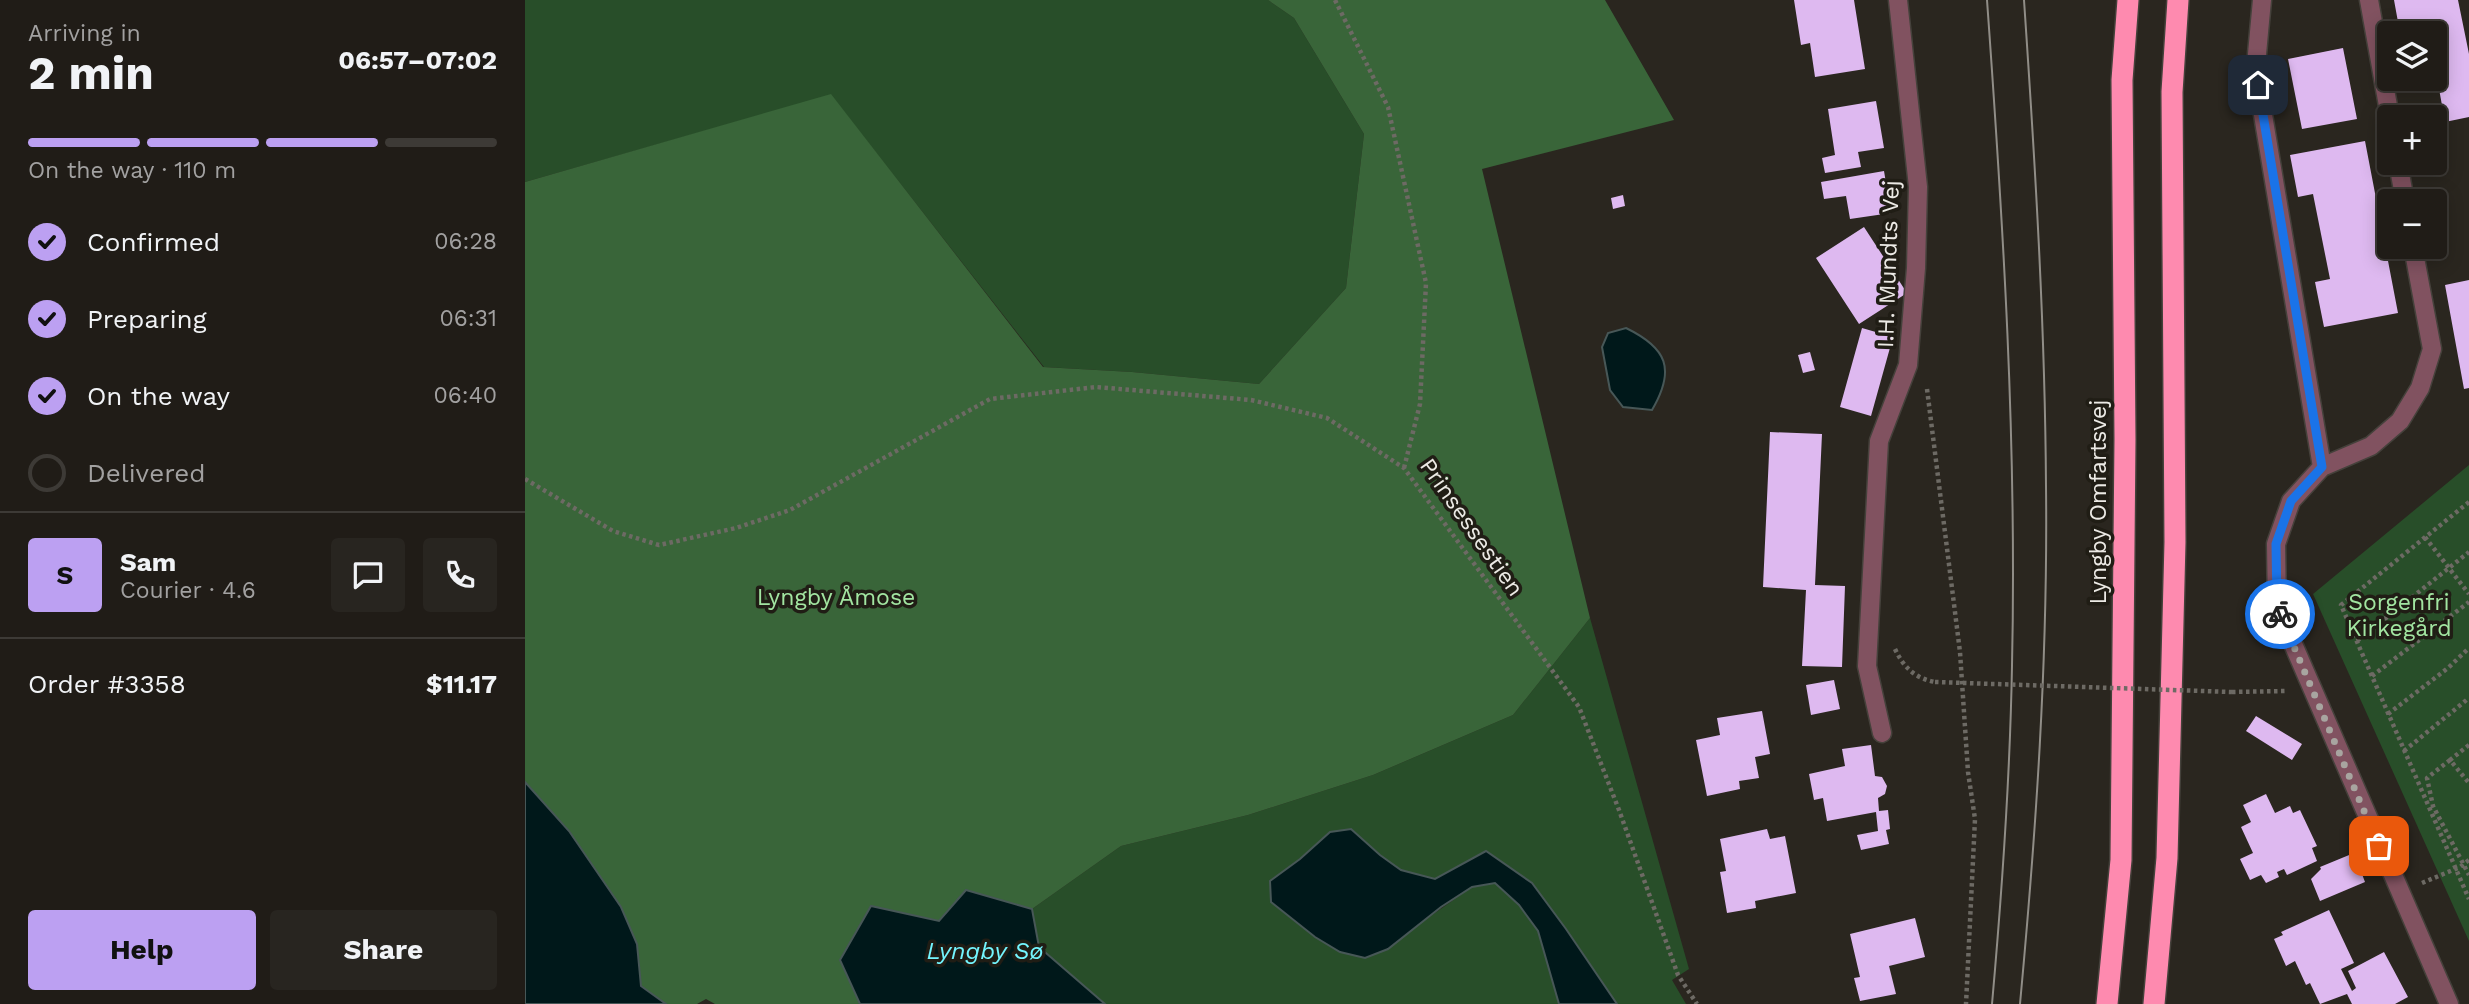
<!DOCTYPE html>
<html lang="en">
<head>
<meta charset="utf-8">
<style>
  body { margin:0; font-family:"Work Sans",sans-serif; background:#282520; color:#f1f3f6; height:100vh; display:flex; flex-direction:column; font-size:26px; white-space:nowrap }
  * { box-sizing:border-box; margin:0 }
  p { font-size:23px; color:#a2a1a1 }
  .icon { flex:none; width:38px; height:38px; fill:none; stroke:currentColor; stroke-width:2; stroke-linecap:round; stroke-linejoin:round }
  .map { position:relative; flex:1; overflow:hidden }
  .drawer { display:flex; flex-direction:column; background:#201c17; width:525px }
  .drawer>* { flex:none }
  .controls { position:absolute; left:1852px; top:21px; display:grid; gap:14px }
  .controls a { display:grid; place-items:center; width:70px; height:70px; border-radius:7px; background:#201c17; box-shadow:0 4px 18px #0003,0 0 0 2px #3d3a36; font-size:35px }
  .pin { position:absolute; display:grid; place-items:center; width:60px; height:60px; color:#fff; margin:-30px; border-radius:14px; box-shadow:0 4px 10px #0006 }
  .courier { position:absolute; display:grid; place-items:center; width:70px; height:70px; margin:-35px; border:5px solid #1a73e8; border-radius:50%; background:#fff; color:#222; box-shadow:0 2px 9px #0007 }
  .summary em { font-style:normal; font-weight:700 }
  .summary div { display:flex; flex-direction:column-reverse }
  .summary { display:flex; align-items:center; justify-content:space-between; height:119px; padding:0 28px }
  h1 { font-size:46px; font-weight:700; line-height:52px }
  .bar { display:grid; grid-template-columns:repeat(4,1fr); gap:10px 7px; align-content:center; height:84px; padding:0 28px }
  .bar i { height:9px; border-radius:5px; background:#3d3a36 }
  .bar .on { background:#bca0f2 }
  .bar p { grid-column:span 4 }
  .line { display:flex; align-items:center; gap:18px; padding:0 28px; border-top:2px solid #3d3a36 }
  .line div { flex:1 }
  .round { display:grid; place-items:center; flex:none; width:74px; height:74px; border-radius:7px; background:#282520 }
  ol { padding:0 28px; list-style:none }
  li { display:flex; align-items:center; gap:21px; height:77px }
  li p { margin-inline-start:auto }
  li .icon { padding:7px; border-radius:50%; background:#bca0f2; color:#111; stroke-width:4 }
  li:last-child { color:#a2a1a1 }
  li i { width:38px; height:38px; border:4px solid #3d3a36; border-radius:50% }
  .cta { display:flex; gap:14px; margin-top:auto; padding:14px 28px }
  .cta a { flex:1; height:80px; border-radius:7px; background:#bca0f2; color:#111; font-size:28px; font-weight:700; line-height:80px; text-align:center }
  .cta a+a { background:#282520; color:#f1f3f6 }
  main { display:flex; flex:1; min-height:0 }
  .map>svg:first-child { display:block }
</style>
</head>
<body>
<main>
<section class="drawer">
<div class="summary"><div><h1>2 min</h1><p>Arriving in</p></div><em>06:57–07:02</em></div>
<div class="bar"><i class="on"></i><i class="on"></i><i class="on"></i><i></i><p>On the way · 110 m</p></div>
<ol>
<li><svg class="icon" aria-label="check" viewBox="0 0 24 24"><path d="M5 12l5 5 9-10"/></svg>Confirmed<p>06:28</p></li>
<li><svg class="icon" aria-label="check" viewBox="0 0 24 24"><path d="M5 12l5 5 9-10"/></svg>Preparing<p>06:31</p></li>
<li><svg class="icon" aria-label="check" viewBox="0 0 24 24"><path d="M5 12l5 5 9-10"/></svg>On the way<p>06:40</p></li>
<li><i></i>Delivered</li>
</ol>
<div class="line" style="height:126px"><b class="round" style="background:#bca0f2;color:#111">S</b><div><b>Sam</b><p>Courier · 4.6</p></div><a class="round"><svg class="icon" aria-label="chat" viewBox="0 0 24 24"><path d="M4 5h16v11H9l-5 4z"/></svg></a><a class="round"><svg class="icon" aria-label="phone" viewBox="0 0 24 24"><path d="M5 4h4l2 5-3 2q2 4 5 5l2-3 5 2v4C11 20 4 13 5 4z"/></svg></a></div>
<div class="line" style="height:91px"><div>Order #3358</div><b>$11.17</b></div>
<div class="cta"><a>Help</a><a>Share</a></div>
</section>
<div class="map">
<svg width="1944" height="1004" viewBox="0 0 1944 1004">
  <rect width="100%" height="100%" fill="#2a261f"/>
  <path fill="#284e29" d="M 0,0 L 743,0 L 769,18 L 839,134 L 821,288 L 734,384 L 607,372 L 519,367 L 306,95 L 0,182 Z
    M 1944,465 L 1944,941 L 1788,594 Z
    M 1065,618 L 1164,969 L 1147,980 L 1161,1004 L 1092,1004 L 1041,929 L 1007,883 L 962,852 L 911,879 L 876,870 L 855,855 L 775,859 L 745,881 L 746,902 C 779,928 799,948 840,958 L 890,927 L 947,887 L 970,883 L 994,905 L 1013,931 L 1034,1004 L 580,1004 L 514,947 L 507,909 L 596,846 L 723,815 L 848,775 L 988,715 Z"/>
  <path fill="#396539" d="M 743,0 L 1080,0 L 1149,120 L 957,169 L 1065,618 L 988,715 L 848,775 L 723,815 L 596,846 L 507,909 L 478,902 L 415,921 L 346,906 L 315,960 L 335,1004 L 190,1004 L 181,999 L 172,1004 L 141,1004 L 116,986 L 112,944 L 44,831 L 0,782 L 0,182 L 306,94 L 518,367 L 607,372 L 734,384 L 821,288 L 839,134 L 769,18 Z"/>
  <path fill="#00181a" stroke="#475757" stroke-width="2" d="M 1101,328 C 1142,348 1151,369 1127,410 L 1098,407 L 1085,390 L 1077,347 L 1083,333 Z
    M 0,782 L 44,831 L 96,907 L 112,944 L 116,986 L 141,1004 L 0,1004 Z
    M 826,829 L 855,855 L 876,870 L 910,879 L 961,851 L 1007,883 L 1041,929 L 1092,1004 L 1034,1004 L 1013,931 L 994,905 L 970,883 L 947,887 L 916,907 L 863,949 L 840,958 L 815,952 L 790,937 L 746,902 L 745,881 L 775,859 L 805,832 Z
    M 441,890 L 507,909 L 514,947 L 580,1004 L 335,1004 L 315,960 L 346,906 L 414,921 Z"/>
  <path fill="#deb9f0" d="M 1269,0 L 1329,0 L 1340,69 L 1290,77 L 1285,43 L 1276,45 Z
    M 1869,0 L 1933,0 L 1944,54 L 1944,117 L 1920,122 L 1909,61 L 1909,33 L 1875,33 Z
    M 1818,48 L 1832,119 L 1777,129 L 1763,59 Z
    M 1351,101 L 1359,148 L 1333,152 L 1336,167 L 1300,173 L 1297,158 L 1310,155 L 1303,109 Z
    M 1840,141 L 1873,313 L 1799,327 L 1790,282 L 1805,279 L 1788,194 L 1773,197 L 1765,155 Z
    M 1359,171 L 1366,213 L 1325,219 L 1321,196 L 1299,199 L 1296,182 Z
    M 1098,195 L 1100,206 L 1088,209 L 1086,198 Z
    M 1339,227 L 1382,293 L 1334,324 L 1291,258 Z
    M 1944,280 L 1944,388 L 1939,389 L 1920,285 Z
    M 1337,328 L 1368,337 L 1346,416 L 1315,407 Z
    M 1285,352 L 1290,370 L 1278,373 L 1273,355 Z
    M 1245,432 L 1297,434 L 1290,585 L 1320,586 L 1317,667 L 1277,666 L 1281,590 L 1238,587 Z
    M 1309,680 L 1315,709 L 1286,715 L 1281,685 Z
    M 1237,711 L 1245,754 L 1230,757 L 1234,778 L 1214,781 L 1215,789 L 1182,796 L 1171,740 L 1195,735 L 1192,718 Z
    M 1731,716 L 1777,744 L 1767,760 L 1721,731 Z
    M 1346,745 L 1350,776 L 1357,777 L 1362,786 L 1360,794 L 1353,798 L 1354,811 L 1363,810 L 1365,829 L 1361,830 L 1364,844 L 1336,850 L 1332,835 L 1353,831 L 1351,812 L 1302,821 L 1298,798 L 1289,800 L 1284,774 L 1320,766 L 1317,749 Z
    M 1741,794 L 1750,813 L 1765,806 L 1768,813 L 1775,810 L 1792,846 L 1787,848 L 1792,861 L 1762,875 L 1759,869 L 1752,872 L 1754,877 L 1741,883 L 1736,875 L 1725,880 L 1715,859 L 1728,853 L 1716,827 L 1726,822 L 1718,805 Z
    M 1242,829 L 1245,839 L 1260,836 L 1271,893 L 1230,901 L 1231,908 L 1202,913 L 1195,872 L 1201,871 L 1195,839 Z
    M 1829,853 L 1840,882 L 1795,901 L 1786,879 L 1796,869 L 1795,867 Z
    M 1804,910 L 1829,963 L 1816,969 L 1827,991 L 1831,988 L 1823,971 L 1859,952 L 1883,997 L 1870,1004 L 1827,1004 L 1822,994 L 1795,1004 L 1785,983 L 1781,985 L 1770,961 L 1761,966 L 1749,939 L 1758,935 L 1756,932 Z
    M 1390,918 L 1400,957 L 1364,966 L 1371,994 L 1335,1001 L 1329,978 L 1335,977 L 1325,934 Z"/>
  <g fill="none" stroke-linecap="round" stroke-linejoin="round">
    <defs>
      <path id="minor" d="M 1737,0 L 1732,54 L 1733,85 L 1797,467 L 1766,501 L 1751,544 L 1752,607 L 1924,1004
        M 1844,0 L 1865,117
        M 1873,163 L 1880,201
        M 1797,467 L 1846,446 L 1875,421 L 1895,388 L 1907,349 L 1888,247
        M 1357,733 L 1342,666 L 1354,441 L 1383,365 L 1391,268 L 1393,187 L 1373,0"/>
      <path id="highway" d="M 1582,1004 L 1596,860 L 1600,439 L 1597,80 L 1603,0
        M 1629,1004 L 1642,858 L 1650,542 L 1647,92 L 1653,0"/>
    </defs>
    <use href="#minor" stroke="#45413b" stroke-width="21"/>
    <use href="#highway" stroke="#45413b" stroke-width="24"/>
    <path stroke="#6d6a64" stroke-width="4.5" stroke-dasharray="3.5 3.5" stroke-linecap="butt" d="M 810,0 L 863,107 L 901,283 L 895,404 L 879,468
      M 1402,389 L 1435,652 L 1443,772 L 1450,819 L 1441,1004
      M 0,479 L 88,531 L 134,545 L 211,528 L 265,510 L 465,399 L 571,387 L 726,400 L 802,418 L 879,468 L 1054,707 L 1094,810 L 1153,975 L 1172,1004
      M 1944,502 L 1816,605 L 1944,899
      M 1900,537 L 1944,594
      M 1832,641 L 1944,552
      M 1370,649 C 1379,668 1390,678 1410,682
      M 1847,676 L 1944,602
      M 1707,692 L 1761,691
      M 1863,714 L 1923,668 L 1944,648
      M 1944,745 L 1925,760 L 1944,783
      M 1879,751 L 1944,698
      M 1925,760 L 1902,778 L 1908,806 L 1944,875
      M 1897,883 L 1935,867 L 1944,860"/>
    <use href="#minor" stroke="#815260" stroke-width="18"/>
    <use href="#highway" stroke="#fe8aaf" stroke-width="21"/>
    <path stroke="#908d87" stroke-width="2" d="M 1462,0 C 1478,222 1492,444 1487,666 C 1485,779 1477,892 1467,1004
      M 1495,1004 C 1511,832 1523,659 1521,486 C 1520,324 1510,162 1499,0"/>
    <path stroke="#6d6a64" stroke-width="4.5" stroke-dasharray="3.5 3.5" stroke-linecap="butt" d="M 1410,682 L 1707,692"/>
  </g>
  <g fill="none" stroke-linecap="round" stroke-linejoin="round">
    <path stroke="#a8a5a0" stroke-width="7" stroke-dasharray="0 12.6" d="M 1755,614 L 1854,846"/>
    <path stroke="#1a73e8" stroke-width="9" d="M 1733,85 L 1797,467 L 1766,501 L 1751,544 L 1752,607 L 1755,614"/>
  </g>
  <g text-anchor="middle" stroke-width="7" stroke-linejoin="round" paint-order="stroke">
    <g font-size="23" fill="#eceae5" stroke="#201d15">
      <text transform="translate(1363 264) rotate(-88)" y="8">I.H. Mundts Vej</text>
      <text transform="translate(1573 502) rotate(-90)" y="8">Lyngby Omfartsvej</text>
      <text transform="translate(947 527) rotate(55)" y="8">Prinsessestien</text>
    </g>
    <g font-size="23" fill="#a2e5a1" stroke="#201d15">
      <text x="311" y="605">Lyngby Åmose</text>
      <text x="1874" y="610">Sorgenfri<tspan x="1874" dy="26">Kirkegård</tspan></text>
    </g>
    <g font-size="24" font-style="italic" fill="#73f5fe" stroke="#201d15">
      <text x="460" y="959">Lyngby Sø</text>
    </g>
  </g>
</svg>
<div class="controls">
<a><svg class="icon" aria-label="layers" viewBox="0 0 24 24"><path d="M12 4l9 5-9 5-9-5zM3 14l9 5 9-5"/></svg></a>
<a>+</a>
<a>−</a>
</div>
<div class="pin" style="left:1854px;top:846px;background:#ea580c"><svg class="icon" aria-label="bag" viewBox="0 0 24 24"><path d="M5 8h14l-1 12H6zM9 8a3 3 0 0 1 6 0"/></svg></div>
<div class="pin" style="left:1733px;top:85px;background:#1f2937"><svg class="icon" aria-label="home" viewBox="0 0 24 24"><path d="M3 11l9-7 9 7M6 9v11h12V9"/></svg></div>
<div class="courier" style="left:1755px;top:614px"><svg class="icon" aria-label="bike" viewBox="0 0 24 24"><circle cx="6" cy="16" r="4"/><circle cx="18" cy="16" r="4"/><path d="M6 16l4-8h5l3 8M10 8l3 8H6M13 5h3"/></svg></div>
</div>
</main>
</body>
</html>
